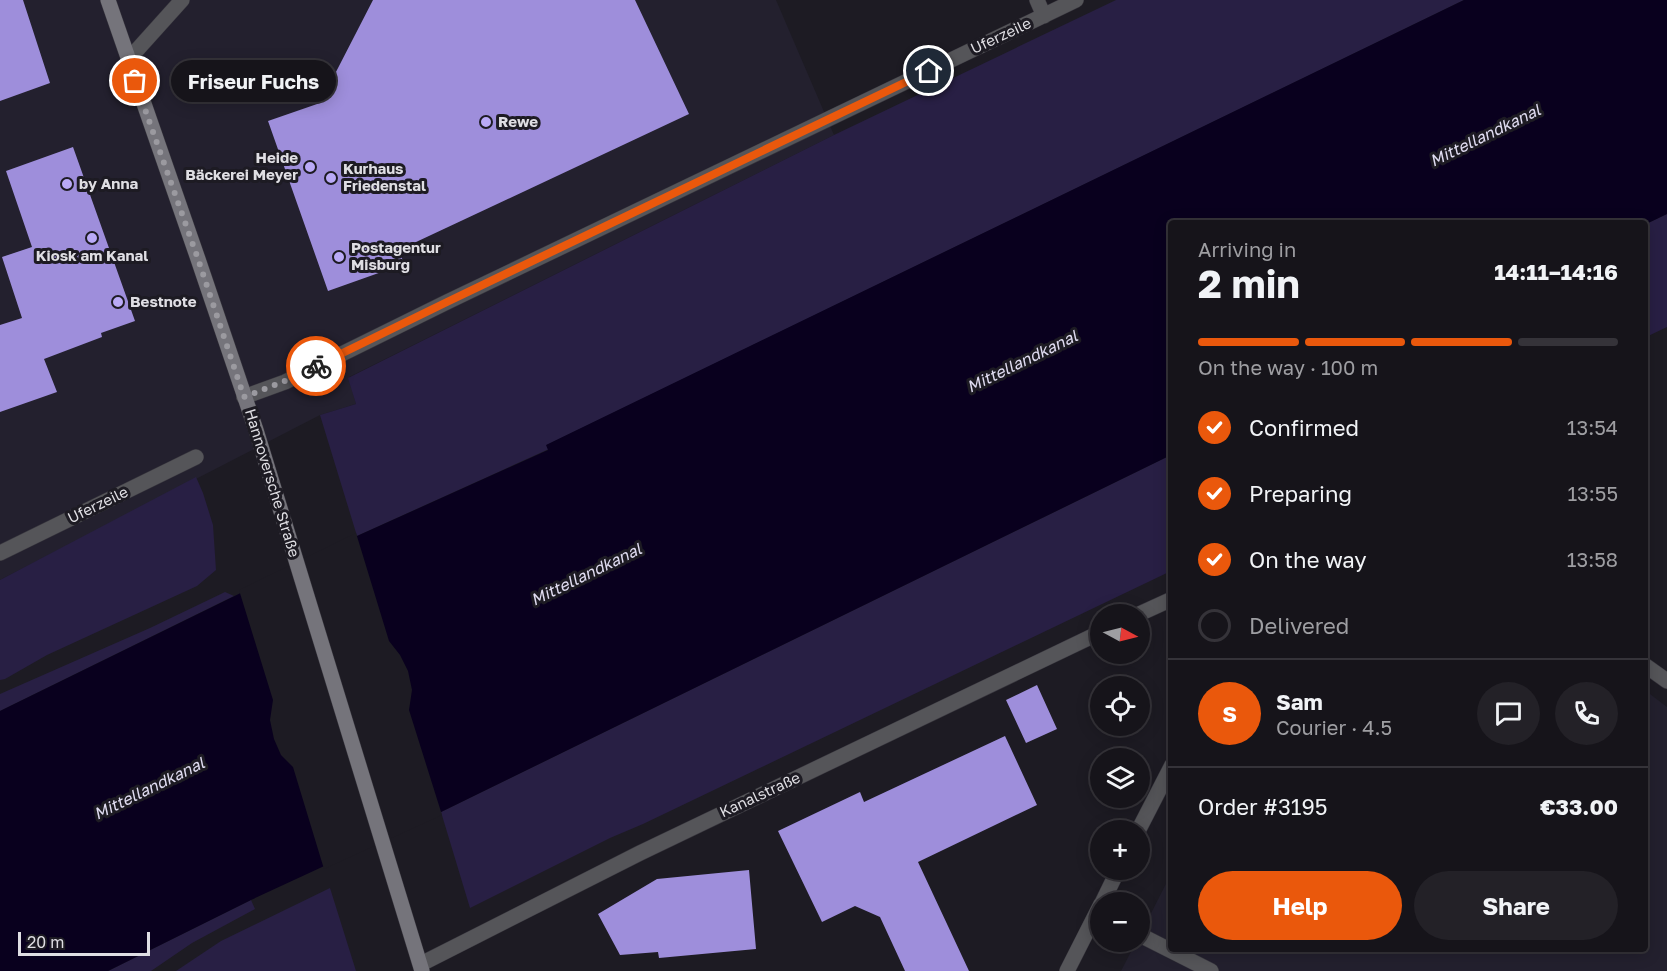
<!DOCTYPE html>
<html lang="en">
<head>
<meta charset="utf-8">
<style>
  body { margin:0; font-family:"Golos Text",sans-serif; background:#232127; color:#f1f3f6; height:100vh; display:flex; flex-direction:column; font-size:22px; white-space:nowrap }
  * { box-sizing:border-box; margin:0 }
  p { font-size:20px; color:#9e9ea2 }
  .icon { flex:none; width:33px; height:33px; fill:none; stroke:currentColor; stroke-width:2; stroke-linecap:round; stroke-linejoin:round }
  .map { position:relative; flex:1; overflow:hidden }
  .details { position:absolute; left:1168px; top:220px; width:480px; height:732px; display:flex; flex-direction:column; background:#16141a; border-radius:6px; box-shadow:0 3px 15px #0003,0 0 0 2px #353339 }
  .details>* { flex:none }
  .needle { width:39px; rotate:97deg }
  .fabs { position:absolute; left:1090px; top:604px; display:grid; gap:12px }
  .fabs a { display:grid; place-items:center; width:60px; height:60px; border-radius:50%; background:#16141a; box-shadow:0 3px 15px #0003,0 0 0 2px #353339; font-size:30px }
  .scale { position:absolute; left:18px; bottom:15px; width:132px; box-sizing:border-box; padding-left:6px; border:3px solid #dfdee3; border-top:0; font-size:16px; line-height:21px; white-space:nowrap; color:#dfdee3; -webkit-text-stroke:4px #1d1b23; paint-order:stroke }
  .pin { position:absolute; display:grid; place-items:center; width:51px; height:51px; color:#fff; margin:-26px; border:3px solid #fff; border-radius:50%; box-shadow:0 2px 6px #0007 }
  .courier { position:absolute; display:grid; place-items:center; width:60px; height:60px; margin:-30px; border:4px solid #ea580c; border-radius:50%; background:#fff; color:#222; box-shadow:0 2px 8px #0007 }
  .bubble { position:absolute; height:42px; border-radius:21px; background:#16141a; box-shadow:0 3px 15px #0003,0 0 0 2px #353339; font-size:20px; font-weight:700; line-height:42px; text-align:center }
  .summary em { font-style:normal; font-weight:700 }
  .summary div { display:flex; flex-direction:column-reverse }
  .summary { display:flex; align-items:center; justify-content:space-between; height:102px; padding:0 30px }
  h1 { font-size:39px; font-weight:700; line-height:45px }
  .bar { display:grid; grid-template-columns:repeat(4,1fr); gap:9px 6px; align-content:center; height:72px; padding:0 30px }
  .bar i { height:8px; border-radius:4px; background:#353339 }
  .bar .active { background:#ea580c }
  .bar p { grid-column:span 4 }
  .line { display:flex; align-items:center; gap:15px; padding:0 30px; border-top:2px solid #353339 }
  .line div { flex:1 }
  .round { display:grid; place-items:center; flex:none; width:63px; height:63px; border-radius:32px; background:#232127 }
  ol { padding:0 30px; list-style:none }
  li { display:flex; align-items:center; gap:18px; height:66px }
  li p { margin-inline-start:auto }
  li .icon { padding:6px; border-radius:50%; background:#ea580c; color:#fff; stroke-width:4 }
  li:last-child { color:#9e9ea2 }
  li i { width:33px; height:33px; border:3px solid #353339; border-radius:50% }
  .cta { display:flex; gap:12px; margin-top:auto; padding:12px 30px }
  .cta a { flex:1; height:69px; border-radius:36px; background:#ea580c; color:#fff; font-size:24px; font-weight:700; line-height:69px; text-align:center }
  .cta a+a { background:#232127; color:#f1f3f6 }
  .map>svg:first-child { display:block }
</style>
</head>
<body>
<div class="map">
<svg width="1667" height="971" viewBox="0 0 1667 971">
  <rect width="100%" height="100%" fill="#1d1b23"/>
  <path fill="#23202e" d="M 0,0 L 776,0 L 834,135 L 349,377 L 356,404 L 320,415 L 0,580 Z
    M 1646,691 L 1667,707 L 1667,971 L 1121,971 L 1136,942 L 1140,942 L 1140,935 L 1171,874 L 1172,950 L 1646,950 Z"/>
  <path fill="#281f44" d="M 1116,0 L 1464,0 L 547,445 L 549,449 L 357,536 L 320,415 L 356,404 L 348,378 L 834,135 Z
    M 1667,214 L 1667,327 L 1646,337 L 1646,224 Z
    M 1171,455 L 1171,571 L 643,824 L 610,838 L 470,908 L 441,812 Z
    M 196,477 L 203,493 L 213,525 L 216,570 L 197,586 L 47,655 L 5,679 L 0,680 L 0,580 Z
    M 225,592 L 234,596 L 0,711 L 0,694 L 150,628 Z
    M 330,888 L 356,971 L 176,971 L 221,941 Z
    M 251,900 L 255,909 L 192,943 L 151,971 L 108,971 Z"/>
  <path fill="#09001e" d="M 1464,0 L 1667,0 L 1667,214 L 1646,224 L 1172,224 L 1171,455 L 441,812 L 251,900 L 108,971 L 0,971 L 0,711 L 357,536 L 548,450 L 546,445 Z"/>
  <path fill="#1d1b23" d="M 356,533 L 389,641 L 400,655 L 408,671 L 412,690 L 409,710 L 442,815 L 324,869 L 293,767 L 281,755 L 274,739 L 270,720 L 273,700 L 239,590 Z"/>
  <path fill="#9e8edb" d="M 0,0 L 23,0 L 50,83 L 0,101 Z
    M 373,0 L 635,0 L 689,114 L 399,250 L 404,264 L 328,291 L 268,121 L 320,103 Z
    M 73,147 L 135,321 L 101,333 L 102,337 L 44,359 L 57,392 L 0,412 L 0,325 L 22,318 L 2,257 L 32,247 L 6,171 Z
    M 1037,685 L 1057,729 L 1026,743 L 1006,700 Z
    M 1005,736 L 1037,805 L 918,862 L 969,971 L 905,971 L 880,917 L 855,906 L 822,922 L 778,831 L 860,792 L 864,802 Z
    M 749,870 L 756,949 L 659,958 L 658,952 L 620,955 L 598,914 L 657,879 Z"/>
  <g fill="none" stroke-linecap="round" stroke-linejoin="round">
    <defs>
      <path id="service" d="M 0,553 L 196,457
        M 1140,935 L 1211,971"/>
      <path id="minor" d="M 1037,0 L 1044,16
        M 128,60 L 182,0
        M 244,397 L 285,382 L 447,302 L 1076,0
        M 1137,615 L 1172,599
        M 1646,666 L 1667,681
        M 1138,831 L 1172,765
        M 1102,903 L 1118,870
        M 421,964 L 640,853 L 1101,632
        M 1067,971 L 1101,904"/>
      <path id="secondary" d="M 108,0 L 198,259 L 256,430 L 422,971"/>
    </defs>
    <use href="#service" stroke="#38363e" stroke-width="16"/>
    <use href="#minor" stroke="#38363e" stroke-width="16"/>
    <use href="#secondary" stroke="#38363e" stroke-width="16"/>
    <use href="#service" stroke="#555559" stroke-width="15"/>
    <use href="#minor" stroke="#555559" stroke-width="15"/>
    <use href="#secondary" stroke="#75747b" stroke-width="15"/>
  </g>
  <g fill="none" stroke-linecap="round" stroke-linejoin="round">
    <path stroke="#9b9aa0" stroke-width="6" stroke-dasharray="0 10.8" d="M 135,81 L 198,259 L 244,397 L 285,381 L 316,366"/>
    <path stroke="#ea580c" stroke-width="8" d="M 316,366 L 447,302 L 929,71"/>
  </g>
  <g fill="#baaaf7" stroke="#1d1b23" stroke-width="2">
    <circle cx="486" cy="122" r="6"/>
    <circle cx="310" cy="167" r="6"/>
    <circle cx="331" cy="178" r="6"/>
    <circle cx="67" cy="184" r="6"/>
    <circle cx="92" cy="238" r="6"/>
    <circle cx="339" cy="257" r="6"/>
    <circle cx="118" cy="302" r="6"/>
  </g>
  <g text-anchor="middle" stroke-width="6" stroke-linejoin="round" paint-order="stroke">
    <g font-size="15" fill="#dfdee3" stroke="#1d1b23">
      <text transform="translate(1001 36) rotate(-25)" y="5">Uferzeile</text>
      <text transform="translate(272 483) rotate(73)" y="5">Hannoversche Straße</text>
      <text transform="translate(98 505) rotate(-26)" y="5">Uferzeile</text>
      <text transform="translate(760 795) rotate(-25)" y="5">Kanalstraße</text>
    </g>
    <g font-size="15" font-weight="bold" fill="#dfdee3" stroke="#1d1b23" text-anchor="start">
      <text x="498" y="127">Rewe</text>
      <text x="298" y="163" text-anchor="end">Heide<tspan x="298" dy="17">Bäckerei Meyer</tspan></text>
      <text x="343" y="174">Kurhaus<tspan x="343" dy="17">Friedenstal</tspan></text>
      <text x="79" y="189">by Anna</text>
      <text x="351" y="253">Postagentur<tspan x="351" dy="17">Misburg</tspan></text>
      <text x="92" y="261" text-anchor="middle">Kiosk am Kanal</text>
      <text x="130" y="307">Bestnote</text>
    </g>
    <g font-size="16" font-style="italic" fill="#e1ddf2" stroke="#1d1b23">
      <text transform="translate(1485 135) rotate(-26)" y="6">Mittellandkanal</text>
      <text transform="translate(1022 361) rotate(-26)" y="6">Mittellandkanal</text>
      <text transform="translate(586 574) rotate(-26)" y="6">Mittellandkanal</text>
      <text transform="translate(149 788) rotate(-26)" y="6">Mittellandkanal</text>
    </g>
  </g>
</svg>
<div class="fabs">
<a><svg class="needle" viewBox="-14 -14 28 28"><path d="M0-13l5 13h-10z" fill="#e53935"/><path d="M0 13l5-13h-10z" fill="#9e9ea2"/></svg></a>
<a><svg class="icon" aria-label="locate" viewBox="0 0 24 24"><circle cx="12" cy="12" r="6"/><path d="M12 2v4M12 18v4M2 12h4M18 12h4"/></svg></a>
<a><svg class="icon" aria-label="layers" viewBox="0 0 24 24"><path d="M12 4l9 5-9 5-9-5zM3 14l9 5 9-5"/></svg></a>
<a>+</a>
<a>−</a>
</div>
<div class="scale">20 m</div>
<div class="pin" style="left:135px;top:81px;background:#ea580c"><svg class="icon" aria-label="bag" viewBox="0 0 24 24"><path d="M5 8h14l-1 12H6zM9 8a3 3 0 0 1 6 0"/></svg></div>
<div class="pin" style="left:929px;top:71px;background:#1f2937"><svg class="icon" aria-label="home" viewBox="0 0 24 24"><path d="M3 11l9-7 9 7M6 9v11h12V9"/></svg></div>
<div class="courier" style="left:316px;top:366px"><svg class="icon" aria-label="bike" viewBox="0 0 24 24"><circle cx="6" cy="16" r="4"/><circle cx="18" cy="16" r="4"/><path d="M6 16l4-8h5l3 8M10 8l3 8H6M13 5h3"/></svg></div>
<div class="bubble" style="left:171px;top:60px;width:165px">Friseur Fuchs</div>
<section class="details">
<div class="summary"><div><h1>2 min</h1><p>Arriving in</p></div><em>14:11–14:16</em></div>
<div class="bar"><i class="active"></i><i class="active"></i><i class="active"></i><i></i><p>On the way · 100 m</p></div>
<ol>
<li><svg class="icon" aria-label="check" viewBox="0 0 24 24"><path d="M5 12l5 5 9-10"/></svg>Confirmed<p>13:54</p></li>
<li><svg class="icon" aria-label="check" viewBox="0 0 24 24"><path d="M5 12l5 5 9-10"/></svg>Preparing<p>13:55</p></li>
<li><svg class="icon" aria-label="check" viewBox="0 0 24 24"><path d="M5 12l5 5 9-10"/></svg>On the way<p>13:58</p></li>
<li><i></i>Delivered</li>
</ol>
<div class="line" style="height:108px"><b class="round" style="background:#ea580c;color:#fff">S</b><div><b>Sam</b><p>Courier · 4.5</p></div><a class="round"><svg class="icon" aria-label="chat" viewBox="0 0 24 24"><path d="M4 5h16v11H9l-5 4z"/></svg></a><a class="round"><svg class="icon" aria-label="phone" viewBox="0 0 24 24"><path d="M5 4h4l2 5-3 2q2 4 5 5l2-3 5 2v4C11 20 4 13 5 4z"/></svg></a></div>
<div class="line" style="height:78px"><div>Order #3195</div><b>€33.00</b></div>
<div class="cta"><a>Help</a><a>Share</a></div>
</section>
</div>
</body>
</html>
